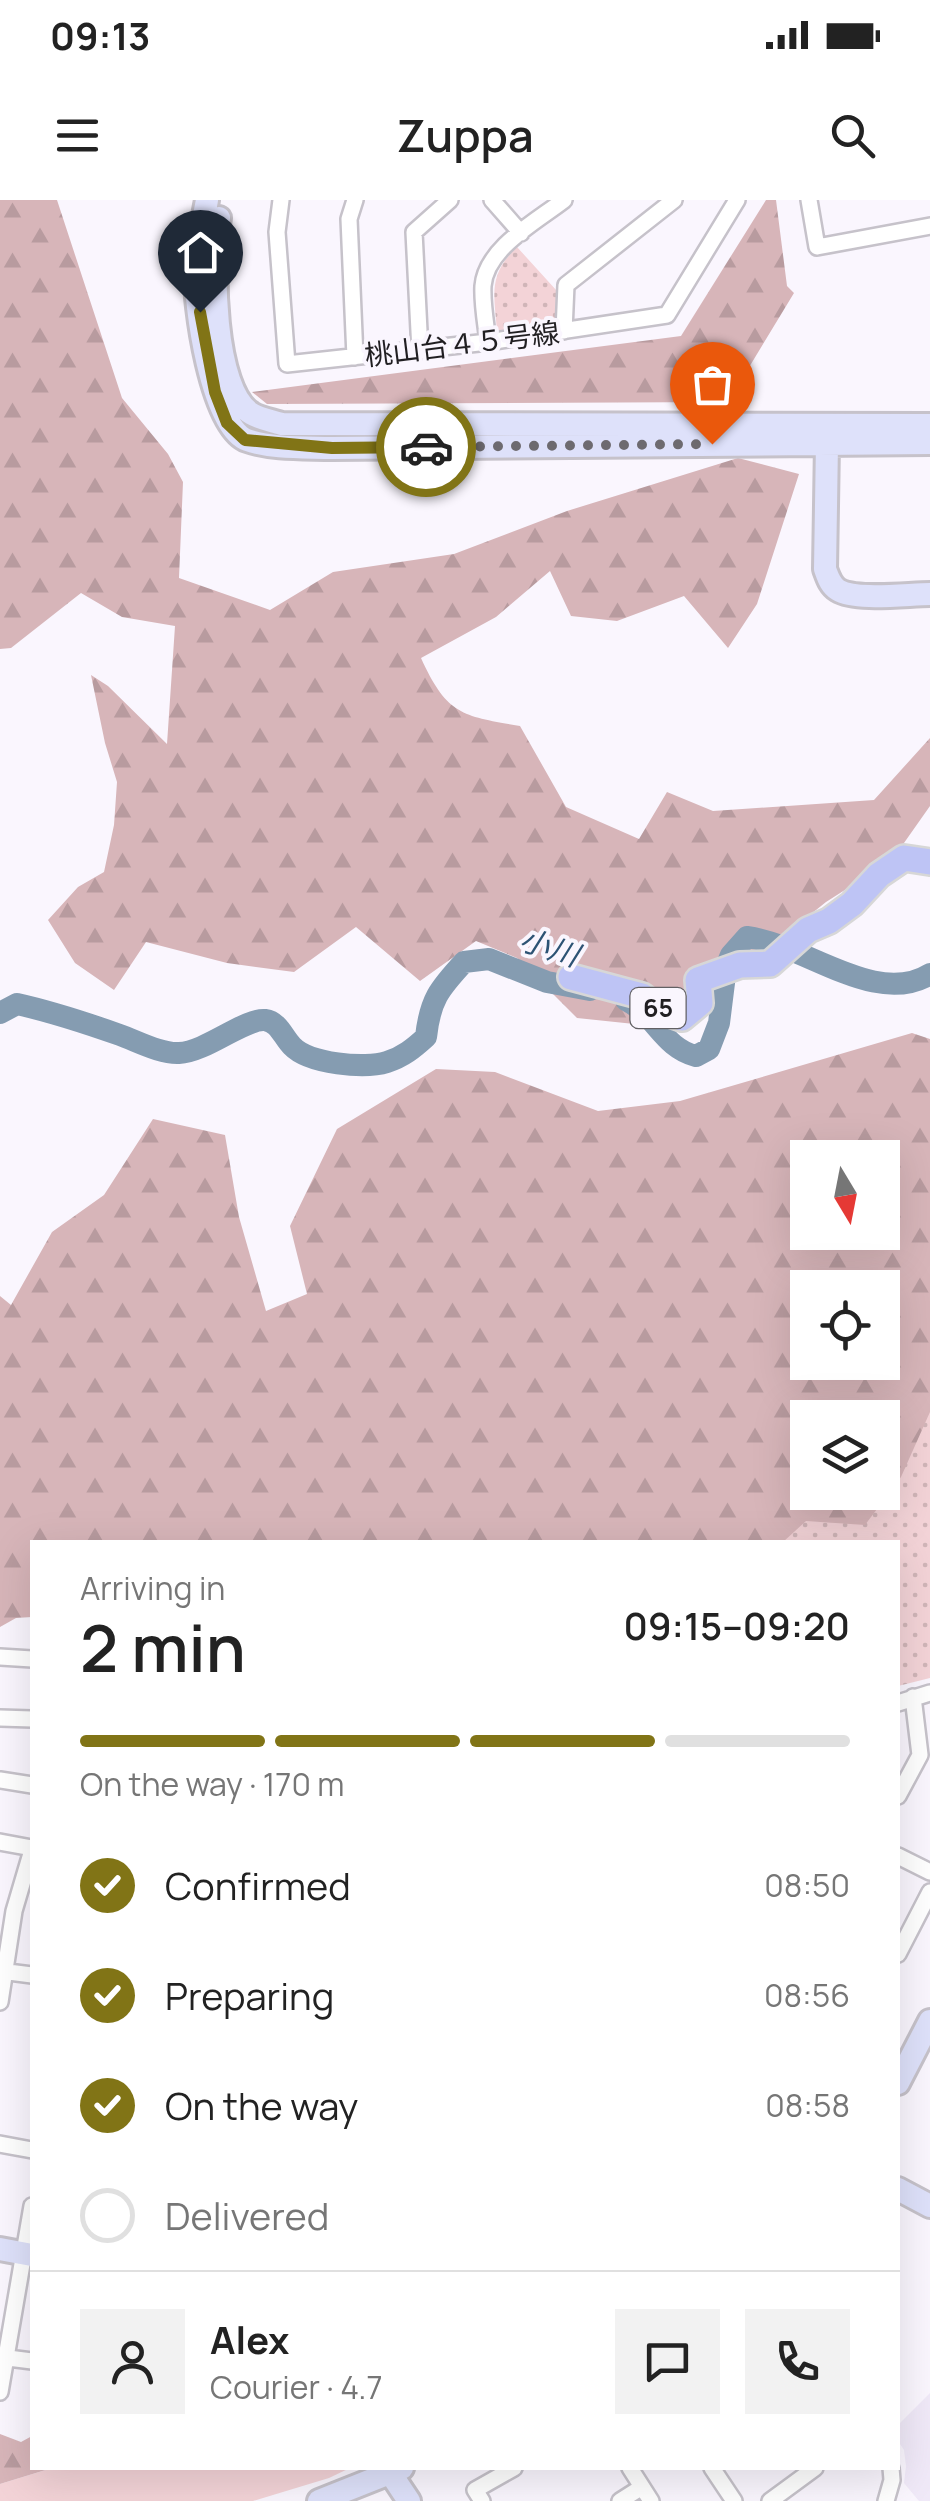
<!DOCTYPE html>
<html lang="en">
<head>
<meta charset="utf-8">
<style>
  body { margin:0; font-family:Manrope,"Noto Sans JP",sans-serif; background:#f2f2f2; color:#222; height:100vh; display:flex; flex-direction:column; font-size:38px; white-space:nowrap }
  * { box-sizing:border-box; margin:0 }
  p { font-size:32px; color:#767676 }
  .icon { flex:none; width:55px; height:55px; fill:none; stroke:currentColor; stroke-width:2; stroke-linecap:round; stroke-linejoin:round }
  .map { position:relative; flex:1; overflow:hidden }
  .drawer { position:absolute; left:30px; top:1340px; width:870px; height:930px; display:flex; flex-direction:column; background:#fff; border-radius:0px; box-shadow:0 10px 40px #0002 }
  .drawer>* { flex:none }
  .needle { width:65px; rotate:170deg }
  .controls { position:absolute; left:790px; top:940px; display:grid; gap:20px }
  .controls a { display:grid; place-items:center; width:110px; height:110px; border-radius:0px; background:#fff; box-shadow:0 10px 40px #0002; font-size:50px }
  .pin { position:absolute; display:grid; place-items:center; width:85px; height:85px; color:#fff; margin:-102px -42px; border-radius:50% 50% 50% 0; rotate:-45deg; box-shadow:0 0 10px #0007 }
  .pin .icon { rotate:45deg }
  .courier { position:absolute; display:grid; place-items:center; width:100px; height:100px; margin:-50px; border:8px solid #817416; border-radius:50%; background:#fff; color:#222; box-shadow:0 2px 12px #0007 }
  .headline em { font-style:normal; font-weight:600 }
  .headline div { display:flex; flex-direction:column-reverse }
  .headline { display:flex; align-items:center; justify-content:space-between; height:170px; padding:0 50px }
  h1 { font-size:65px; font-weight:600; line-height:75px }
  .bar { display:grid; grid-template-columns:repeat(4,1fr); gap:15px 10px; align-content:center; height:120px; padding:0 50px }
  .bar i { height:12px; border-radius:8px; background:#e0e0e0 }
  .bar .active { background:#817416 }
  .bar p { grid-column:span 4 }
  .line { display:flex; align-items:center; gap:25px; padding:0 50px; border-top:2px solid #e0e0e0 }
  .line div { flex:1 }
  .round { display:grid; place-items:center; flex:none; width:105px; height:105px; border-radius:0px; background:#f2f2f2 }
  ol { padding:0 50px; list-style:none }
  li { display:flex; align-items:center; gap:30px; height:110px }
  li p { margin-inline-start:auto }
  li .icon { padding:10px; border-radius:50%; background:#817416; color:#fff; stroke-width:4 }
  li:last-child { color:#767676 }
  li i { width:55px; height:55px; border:5px solid #e0e0e0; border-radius:50% }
  .status { display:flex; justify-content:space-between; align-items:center; height:70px; padding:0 50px; background:#fff; direction:ltr }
  .status svg { height:28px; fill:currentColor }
  header { display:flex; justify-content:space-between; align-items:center; height:130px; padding:0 50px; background:#fff; font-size:45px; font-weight:600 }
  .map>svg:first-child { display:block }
</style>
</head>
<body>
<div class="status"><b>09:13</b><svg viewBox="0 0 49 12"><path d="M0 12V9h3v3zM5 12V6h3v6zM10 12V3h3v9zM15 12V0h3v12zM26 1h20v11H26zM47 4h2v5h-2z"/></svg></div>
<header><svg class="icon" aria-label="menu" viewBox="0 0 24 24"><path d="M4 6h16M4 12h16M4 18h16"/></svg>Zuppa<svg class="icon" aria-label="search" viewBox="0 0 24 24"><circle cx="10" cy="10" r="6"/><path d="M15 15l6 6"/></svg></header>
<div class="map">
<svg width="930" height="2301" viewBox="0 0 930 2301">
  <defs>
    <pattern id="forest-firs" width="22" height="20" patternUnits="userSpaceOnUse" patternTransform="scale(2.5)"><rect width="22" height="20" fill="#d7b5b9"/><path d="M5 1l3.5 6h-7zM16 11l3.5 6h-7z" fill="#b89b9f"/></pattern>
    <pattern id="park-dots" width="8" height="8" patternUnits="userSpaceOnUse" patternTransform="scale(2.5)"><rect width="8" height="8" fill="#f3d3d7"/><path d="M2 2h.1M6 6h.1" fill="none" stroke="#d0b5b8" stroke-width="1.8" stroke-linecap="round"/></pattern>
  </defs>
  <rect width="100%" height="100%" fill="#faf6fe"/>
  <path fill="#f0e9f8" d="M 930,2193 L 930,2301 L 919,2301 L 904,2283 L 906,2266 L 904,2250 L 898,2241 L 898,2225 Z"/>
  <path fill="#f3d3d7" d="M 52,2268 L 350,2268 L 329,2278 L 253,2301 L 0,2301 L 0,2284 Z"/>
  <path fill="url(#forest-firs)" fill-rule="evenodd" d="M 0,0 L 57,0 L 122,198 L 168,254 L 183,282 L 179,378 L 270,410 L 333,372 L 454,354 L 567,311 L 738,258 L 799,274 L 757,404 L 728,448 L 684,396 L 617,421 L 571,416 L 550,371 L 496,417 L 421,458 C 447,515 462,516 520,526 L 566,607 L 639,639 L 667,592 L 713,611 L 874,600 L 930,538 L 930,606 L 892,660 L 826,702 L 734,776 L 682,829 L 577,818 L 517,758 L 476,741 L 420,781 L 356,727 L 294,772 L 227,763 L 146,742 L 114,790 L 75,763 L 48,720 L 78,687 L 104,672 L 114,625 L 117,582 L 105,543 L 91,475 L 108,486 L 167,544 L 175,426 L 122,417 L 81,393 L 11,448 L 0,449 Z
    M 766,0 L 776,0 L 787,86 L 794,93 L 728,202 L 267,204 L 252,192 L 681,136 Z
    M 912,833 L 930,839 L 930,1465 L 898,1342 L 32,1342 L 32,1417 L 16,1418 L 0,1427 L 0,1096 L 11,1105 L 52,1032 L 104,995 L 153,919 L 225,935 L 239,1017 L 266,1111 L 307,1094 L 290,1026 L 337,929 L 436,869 L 495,872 L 598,911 L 680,901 ZM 808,958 L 882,958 L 882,1032 L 808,1032 ZM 808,1088 L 882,1088 L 882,1162 L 808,1162 ZM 808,1218 L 882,1218 L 882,1292 L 808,1292 Z
    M 0,2234 L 21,2242 L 32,2236 L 32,2268 L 52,2268 L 0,2284 Z"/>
  <path fill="url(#park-dots)" d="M 517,47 L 557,91 L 555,123 L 497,131 C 494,93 488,75 517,47 Z
    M 930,1212 L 930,1478 L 898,1486 L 898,1342 L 783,1342 L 806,1321 L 865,1325 L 901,1277 Z"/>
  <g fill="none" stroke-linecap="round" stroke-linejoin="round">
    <path stroke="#859cb1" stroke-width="22" d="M 626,800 C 655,814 663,848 696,856 L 709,849 L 719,823 L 726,767 L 731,755 L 747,737 C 804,744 876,808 930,774
      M 0,813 L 17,804 C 53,812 86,823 120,835 C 137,841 161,854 179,853 C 206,852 245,818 265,820 C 279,822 283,837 292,846 C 309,864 365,869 387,862 C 403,857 414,848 426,837 C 430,800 439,789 464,762 L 489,759 L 547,782 L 590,790"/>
    <defs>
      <path id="street" d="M 281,0 L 277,32 L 287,164 L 488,142 L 667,115 L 737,0
        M 492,0 L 521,33
        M 809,0 L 817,47 L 930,26
        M 564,131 L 566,85 L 674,0
        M 488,142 C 486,124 482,104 483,86 C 486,48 537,21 564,0
        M 420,151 L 414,32 L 450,0
        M 355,157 L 349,19 L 355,0
        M 0,1457 L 32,1459
        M 898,1503 L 930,1493
        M 0,1518 L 32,1519
        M 0,1580 L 32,1585
        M 898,1596 L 920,1555 L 913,1497
        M 0,1642 L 32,1648
        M 898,1656 L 930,1672
        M 898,1754 L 930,1692
        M 0,1771 L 32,1775
        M 0,1802 L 14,1711 L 32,1650
        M 0,1944 L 32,1950
        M 8,2158 L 32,2161
        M 0,2192 L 32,2006
        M 630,2268 L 651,2301
        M 712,2268 L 734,2301
        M 482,2301 L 475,2290 L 514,2268
        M 620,2301 L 642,2287
        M 770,2301 L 815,2268
        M 886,2301 L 892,2280 L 891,2268"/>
      <path id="secondary" d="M 207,0 C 203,22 197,46 196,69 C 194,104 212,227 247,240 C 272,249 306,247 332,248 L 930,243
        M 219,18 C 212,60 212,191 252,214 C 260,219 273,221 282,224 L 930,225
        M 827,243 L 825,369 C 828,377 830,385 838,390 C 856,401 908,394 930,394
        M 898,1883 L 930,1821
        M 898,1989 L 930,2006
        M 0,2049 L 32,2055
        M 391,2274 L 409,2301
        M 319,2301 L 402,2268"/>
      <path id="primary" d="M 571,777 L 642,796 L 662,811 L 682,818 L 700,803 L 698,780 L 740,765 L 770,764 L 808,730 L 829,721 L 852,704 L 879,675 L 904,658 L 930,662"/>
    </defs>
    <use href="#street" stroke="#c6c2ca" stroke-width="20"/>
    <use href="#secondary" stroke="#c6c2ca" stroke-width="28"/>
    <use href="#primary" stroke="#d7d7d7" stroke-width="30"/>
    <use href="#street" stroke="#fff" stroke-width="15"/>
    <use href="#secondary" stroke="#dee1fa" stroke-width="22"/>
    <use href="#primary" stroke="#bec4f5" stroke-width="25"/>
  </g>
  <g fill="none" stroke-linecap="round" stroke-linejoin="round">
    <path stroke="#6d6a6f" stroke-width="10" stroke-dasharray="0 18" d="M 426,247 L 712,244"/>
    <path stroke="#817416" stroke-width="12" d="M 200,112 L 215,192 L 227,223 L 245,240 L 332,248 L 426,247"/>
  </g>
  <g text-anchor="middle" stroke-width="8" stroke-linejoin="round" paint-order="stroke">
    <rect fill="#faf6fe" stroke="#626064" stroke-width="2.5" x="630.5" y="788" width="55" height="40" rx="8"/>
    <g font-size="25" font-weight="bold" fill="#211f22">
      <text x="658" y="817">65</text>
    </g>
    <g font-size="28" fill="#211f22" stroke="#faf6fe">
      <text transform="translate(462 144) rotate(-7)" y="10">桃山台４５号線</text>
    </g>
    <g font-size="30" font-style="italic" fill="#2d5374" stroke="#faf6fe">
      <text transform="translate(549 748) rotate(18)" y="10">小川</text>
    </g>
  </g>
</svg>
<div class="controls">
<a><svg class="needle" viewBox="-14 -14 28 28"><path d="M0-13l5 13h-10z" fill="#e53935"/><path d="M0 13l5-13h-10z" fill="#767676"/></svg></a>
<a><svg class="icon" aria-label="locate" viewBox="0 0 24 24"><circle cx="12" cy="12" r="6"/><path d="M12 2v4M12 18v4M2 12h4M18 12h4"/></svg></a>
<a><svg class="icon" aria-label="layers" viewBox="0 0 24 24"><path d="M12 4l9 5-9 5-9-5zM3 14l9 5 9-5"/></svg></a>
</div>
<div class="pin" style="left:712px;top:244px;background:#ea580c"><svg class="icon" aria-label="bag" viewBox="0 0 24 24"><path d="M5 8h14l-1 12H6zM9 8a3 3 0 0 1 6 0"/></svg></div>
<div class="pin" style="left:200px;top:112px;background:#1f2937"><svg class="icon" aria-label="home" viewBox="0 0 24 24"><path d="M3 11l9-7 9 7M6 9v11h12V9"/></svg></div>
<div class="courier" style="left:426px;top:247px"><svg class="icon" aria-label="car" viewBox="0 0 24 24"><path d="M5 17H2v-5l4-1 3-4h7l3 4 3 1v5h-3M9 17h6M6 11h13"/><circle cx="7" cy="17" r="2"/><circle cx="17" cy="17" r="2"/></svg></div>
<section class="drawer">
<div class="headline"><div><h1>2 min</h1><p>Arriving in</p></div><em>09:15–09:20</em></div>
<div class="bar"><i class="active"></i><i class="active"></i><i class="active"></i><i></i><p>On the way · 170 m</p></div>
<ol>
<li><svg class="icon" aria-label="check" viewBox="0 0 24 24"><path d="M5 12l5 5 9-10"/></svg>Confirmed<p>08:50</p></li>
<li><svg class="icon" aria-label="check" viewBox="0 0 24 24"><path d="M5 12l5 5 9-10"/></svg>Preparing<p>08:56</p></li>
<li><svg class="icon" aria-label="check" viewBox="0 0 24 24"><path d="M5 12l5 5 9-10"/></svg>On the way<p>08:58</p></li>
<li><i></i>Delivered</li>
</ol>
<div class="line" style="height:180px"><a class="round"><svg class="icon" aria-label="person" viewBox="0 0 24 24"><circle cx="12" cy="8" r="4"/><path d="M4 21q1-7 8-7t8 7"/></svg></a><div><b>Alex</b><p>Courier · 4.7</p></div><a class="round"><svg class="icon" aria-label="chat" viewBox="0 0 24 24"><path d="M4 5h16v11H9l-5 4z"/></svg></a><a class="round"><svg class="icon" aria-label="phone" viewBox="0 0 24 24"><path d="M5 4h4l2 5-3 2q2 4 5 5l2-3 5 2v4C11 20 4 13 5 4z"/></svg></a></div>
</section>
</div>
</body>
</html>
